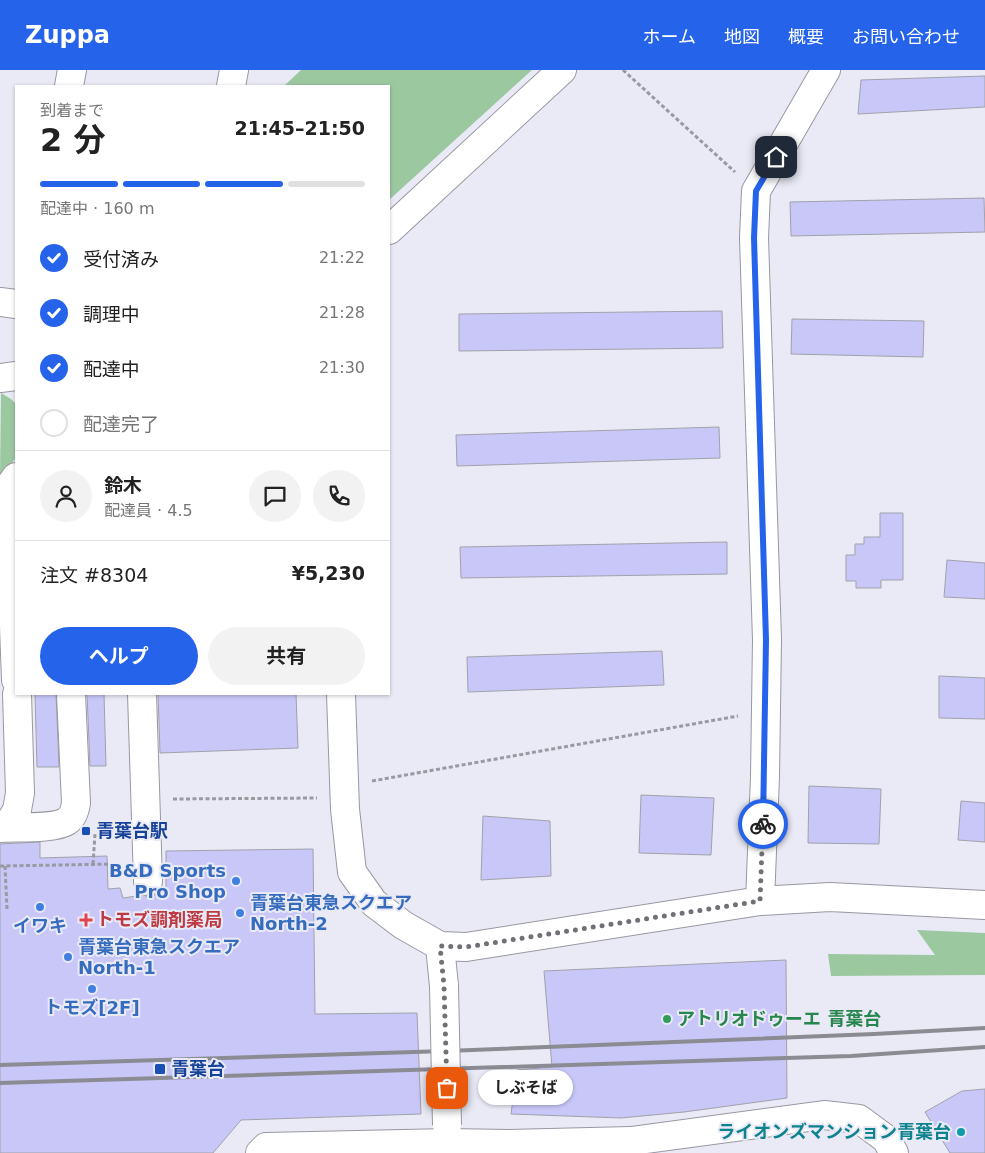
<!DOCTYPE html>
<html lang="ja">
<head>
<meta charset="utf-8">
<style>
  body { margin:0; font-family:"DejaVu Sans","Noto Sans JP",sans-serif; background:#f2f2f2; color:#222; height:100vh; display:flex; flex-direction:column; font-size:19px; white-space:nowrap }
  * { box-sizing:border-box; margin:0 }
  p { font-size:16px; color:#767676 }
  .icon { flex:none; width:28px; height:28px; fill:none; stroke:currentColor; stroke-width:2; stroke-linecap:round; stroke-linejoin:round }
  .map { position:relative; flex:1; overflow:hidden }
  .sheet { position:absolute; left:15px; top:15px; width:375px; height:610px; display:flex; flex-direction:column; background:#fff; border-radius:0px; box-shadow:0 1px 4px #0004 }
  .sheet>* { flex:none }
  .pin { position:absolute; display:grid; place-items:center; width:42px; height:42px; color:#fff; margin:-21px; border-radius:10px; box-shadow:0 2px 8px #0006 }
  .courier { position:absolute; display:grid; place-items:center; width:50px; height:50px; margin:-25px; border:4px solid #2563eb; border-radius:50%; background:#fff; color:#222; box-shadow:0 1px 6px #0007 }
  .bubble { position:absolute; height:35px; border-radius:18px; background:#fff; box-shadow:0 1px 4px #0004; font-size:16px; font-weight:700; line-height:35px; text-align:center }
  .head em { font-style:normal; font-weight:700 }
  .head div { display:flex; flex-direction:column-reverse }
  .head { display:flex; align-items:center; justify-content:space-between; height:85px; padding:0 25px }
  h1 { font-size:32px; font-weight:700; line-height:38px }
  .bar { display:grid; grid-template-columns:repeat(4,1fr); gap:8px 5px; align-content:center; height:60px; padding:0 25px }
  .bar i { height:6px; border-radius:4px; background:#e0e0e0 }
  .bar .selected { background:#2563eb }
  .bar p { grid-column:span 4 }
  .line { display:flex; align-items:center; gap:12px; padding:0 25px; border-top:1px solid #e0e0e0 }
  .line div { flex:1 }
  .round { display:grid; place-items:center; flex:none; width:52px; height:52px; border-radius:26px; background:#f2f2f2 }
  ol { padding:0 25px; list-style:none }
  li { display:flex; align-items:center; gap:15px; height:55px }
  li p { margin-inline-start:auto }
  li .icon { padding:5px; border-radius:50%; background:#2563eb; color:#fff; stroke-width:4 }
  li:last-child { color:#767676 }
  li i { width:28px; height:28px; border:2px solid #e0e0e0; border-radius:50% }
  .button { display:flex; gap:10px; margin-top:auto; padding:10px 25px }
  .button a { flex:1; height:58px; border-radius:30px; background:#2563eb; color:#fff; font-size:20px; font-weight:700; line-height:58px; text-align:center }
  .button a+a { background:#f2f2f2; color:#222 }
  header { display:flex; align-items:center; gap:30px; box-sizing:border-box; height:70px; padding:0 25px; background:#2563eb; color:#fff }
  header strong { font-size:24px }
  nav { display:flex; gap:28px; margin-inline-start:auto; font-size:18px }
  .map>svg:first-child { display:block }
</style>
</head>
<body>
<header>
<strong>Zuppa</strong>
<nav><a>ホーム</a><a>地図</a><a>概要</a><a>お問い合わせ</a></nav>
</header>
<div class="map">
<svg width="985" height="1083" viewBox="0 0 985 1083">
  <rect width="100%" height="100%" fill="#eaeaf6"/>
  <path fill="#9cc8a0" d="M 301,0 L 532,0 L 389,130 L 389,16 L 284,16 Z
    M 1,323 L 11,329 L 16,334 L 16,388 L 0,407 Z
    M 917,860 L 985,863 L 985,905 L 831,906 L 828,884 L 935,885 Z"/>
  <path fill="#c8c7f8" stroke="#a1a1ab" d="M 985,6 L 985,37 L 858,44 L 861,10 Z
    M 984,128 L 985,162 L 791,166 L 790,132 Z
    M 722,241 L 723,278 L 459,281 L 459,244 Z
    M 792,249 L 924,251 L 923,287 L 791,284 Z
    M 719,357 L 720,388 L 457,396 L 456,365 Z
    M 880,443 L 903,443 L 903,510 L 881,510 L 881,518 L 856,518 L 856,511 L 846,511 L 846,485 L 855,485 L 855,474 L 864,474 L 864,467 L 880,467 Z
    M 727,472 L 727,504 L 461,508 L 460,477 Z
    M 947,490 L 985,493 L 985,529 L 944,527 Z
    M 662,581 L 664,615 L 468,622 L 467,587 Z
    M 939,606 L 985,608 L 985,649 L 939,648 Z
    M 35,624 L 56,624 L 59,697 L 37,697 Z
    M 87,624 L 104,624 L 106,696 L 90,696 Z
    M 158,624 L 296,624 L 298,678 L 160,683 Z
    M 809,716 L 881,719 L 879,774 L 808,773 Z
    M 641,725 L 714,728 L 711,785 L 639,783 Z
    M 961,731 L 985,733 L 985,772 L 958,770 Z
    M 483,746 L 550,751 L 551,806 L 481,810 Z
    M 40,772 L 40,788 L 107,786 L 108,819 L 120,818 L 123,828 L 143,825 L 149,827 L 166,822 L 166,781 L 313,779 L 315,944 L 417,943 L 421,1044 L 241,1050 L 213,1083 L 0,1083 L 0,774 Z
    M 786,890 L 787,1028 L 684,1042 L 621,1048 L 511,1044 L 517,1000 L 552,997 L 544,901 Z
    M 985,1019 L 985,1083 L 950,1083 L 925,1042 L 962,1021 Z"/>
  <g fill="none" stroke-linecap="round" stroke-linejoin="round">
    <defs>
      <path id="minor" d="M 69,16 L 72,0
        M 231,16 L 234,0
        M 389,160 L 562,0
        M 0,232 L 16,234
        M 0,308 L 16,306
        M 16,407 L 11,414 L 9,423 L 16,610
        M 142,624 L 148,811
        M 341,624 L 345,739 L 352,802 L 374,833 L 403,855 L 440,876 L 466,877 L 760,831 L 830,827 L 985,835
        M 7,757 L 17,740 L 20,723 L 17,624
        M 0,758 C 15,757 56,759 67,751 C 73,747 75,740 76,733 L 71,624
        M 760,831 L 765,707 L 767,570 L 754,168 L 756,121 L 826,0
        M 440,876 L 444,916
        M 260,1083 L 266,1077 L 449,1073 L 508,1074 L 631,1071 L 824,1045 L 859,1049 L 886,1069 L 894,1083"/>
    </defs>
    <use href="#minor" stroke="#9898a2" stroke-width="30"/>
    <path stroke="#9999a2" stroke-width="3" stroke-dasharray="4 2.5" stroke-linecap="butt" d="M 623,0 L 735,102
      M 372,711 L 738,646
      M 173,729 L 317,728
      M 93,794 L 95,764
      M 0,796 L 119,794
      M 5,796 L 7,839"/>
    <use href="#minor" stroke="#fff" stroke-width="28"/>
    <path stroke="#8b8b93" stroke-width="4" d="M 0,995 L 446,981 L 446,988
      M 447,999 L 447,981 L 874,964 L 985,958
      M 0,1013 L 851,986 L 985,977"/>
    <defs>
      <path id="minor-bridge" d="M 444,916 L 447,1055"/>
    </defs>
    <use href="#minor-bridge" stroke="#9898a2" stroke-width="30" stroke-linecap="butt"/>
    <use href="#minor-bridge" stroke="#fff" stroke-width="28"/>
  </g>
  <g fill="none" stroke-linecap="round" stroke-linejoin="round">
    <path stroke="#707077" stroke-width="5" stroke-dasharray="0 9" d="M 447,1018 L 444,916 L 440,876 L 466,877 L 760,831 L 763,754"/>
    <path stroke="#2563eb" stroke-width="6" d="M 763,754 L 766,570 L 754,168 L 756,121 L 776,87"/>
  </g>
  <g fill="#1a4fb4" stroke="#eaeaf6" stroke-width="2">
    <rect x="81" y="756" width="10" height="10" rx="2.5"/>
    <rect x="154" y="993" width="12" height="12" rx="2.5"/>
  </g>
  <g fill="#3f7fe0" stroke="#eaeaf6" stroke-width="2">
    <circle cx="236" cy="811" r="5"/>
    <circle cx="40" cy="837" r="5"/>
    <circle cx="240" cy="843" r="5"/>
    <circle cx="68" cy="887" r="5"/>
    <circle cx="92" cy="919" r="5"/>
  </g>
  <path fill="#e0444e" stroke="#eaeaf6" stroke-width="2" d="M83.5 842.5h5v5h5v5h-5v5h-5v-5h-5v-5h5z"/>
  <circle fill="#2e9e5b" stroke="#eaeaf6" stroke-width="2" cx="667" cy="949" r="5"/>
  <circle fill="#0f9aa8" stroke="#eaeaf6" stroke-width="2" cx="961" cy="1062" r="5"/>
  <g text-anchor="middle" stroke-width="4" stroke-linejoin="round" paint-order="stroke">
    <g font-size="18" font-weight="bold" fill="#164399" stroke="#eaeaf6" text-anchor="start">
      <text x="96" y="767">青葉台駅</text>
      <text x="171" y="1005">青葉台</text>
    </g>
    <g font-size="18" font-weight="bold" fill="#366cbe" stroke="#eaeaf6" text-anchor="start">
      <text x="226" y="807" text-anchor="end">B&amp;D Sports<tspan x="226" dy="21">Pro Shop</tspan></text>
      <text x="250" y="839">青葉台東急スクエア<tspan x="250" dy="21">North-2</tspan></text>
      <text x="40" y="862" text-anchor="middle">イワキ</text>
      <text x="78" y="883">青葉台東急スクエア<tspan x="78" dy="21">North-1</tspan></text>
      <text x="92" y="944" text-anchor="middle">トモズ[2F]</text>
    </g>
    <g font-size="18" font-weight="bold" fill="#be3a42" stroke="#eaeaf6" text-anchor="start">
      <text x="96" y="856">トモズ調剤薬局</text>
    </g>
    <g font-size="18" font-weight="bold" fill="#27864d" stroke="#eaeaf6" text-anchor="start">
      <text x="677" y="955">アトリオドゥーエ 青葉台</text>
    </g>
    <g font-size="18" font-weight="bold" fill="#0d838f" stroke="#eaeaf6" text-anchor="end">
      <text x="951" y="1068">ライオンズマンション青葉台</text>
    </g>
  </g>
</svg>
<div class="pin" style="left:447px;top:1018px;background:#ea580c"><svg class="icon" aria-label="bag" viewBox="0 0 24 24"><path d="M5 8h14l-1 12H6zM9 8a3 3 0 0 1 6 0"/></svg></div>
<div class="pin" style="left:776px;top:87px;background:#1f2937"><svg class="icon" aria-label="home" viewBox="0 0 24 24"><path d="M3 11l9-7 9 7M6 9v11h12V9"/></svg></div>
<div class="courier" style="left:763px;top:754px"><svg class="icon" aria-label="bike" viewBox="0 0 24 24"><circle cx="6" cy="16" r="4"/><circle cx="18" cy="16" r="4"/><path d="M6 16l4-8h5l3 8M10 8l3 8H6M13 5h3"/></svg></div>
<div class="bubble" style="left:478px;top:1000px;width:95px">しぶそば</div>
<section class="sheet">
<div class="head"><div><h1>2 分</h1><p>到着まで</p></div><em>21:45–21:50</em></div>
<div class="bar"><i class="selected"></i><i class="selected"></i><i class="selected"></i><i></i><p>配達中 · 160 m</p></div>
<ol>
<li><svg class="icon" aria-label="check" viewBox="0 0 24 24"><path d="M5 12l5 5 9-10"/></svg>受付済み<p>21:22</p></li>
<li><svg class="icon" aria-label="check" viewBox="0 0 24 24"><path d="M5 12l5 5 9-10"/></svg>調理中<p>21:28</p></li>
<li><svg class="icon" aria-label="check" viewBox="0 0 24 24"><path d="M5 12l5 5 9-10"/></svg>配達中<p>21:30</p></li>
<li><i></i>配達完了</li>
</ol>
<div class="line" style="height:90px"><a class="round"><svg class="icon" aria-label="person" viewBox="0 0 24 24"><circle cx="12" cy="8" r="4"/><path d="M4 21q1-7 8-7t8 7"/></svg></a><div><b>鈴木</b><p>配達員 · 4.5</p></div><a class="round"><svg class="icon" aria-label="chat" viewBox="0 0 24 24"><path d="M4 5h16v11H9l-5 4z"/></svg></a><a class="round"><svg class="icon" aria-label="phone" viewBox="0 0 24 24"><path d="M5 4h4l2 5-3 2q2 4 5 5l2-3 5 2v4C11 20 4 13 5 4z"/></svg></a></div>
<div class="line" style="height:65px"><div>注文 #8304</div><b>¥5,230</b></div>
<div class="button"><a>ヘルプ</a><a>共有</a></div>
</section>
</div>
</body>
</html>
